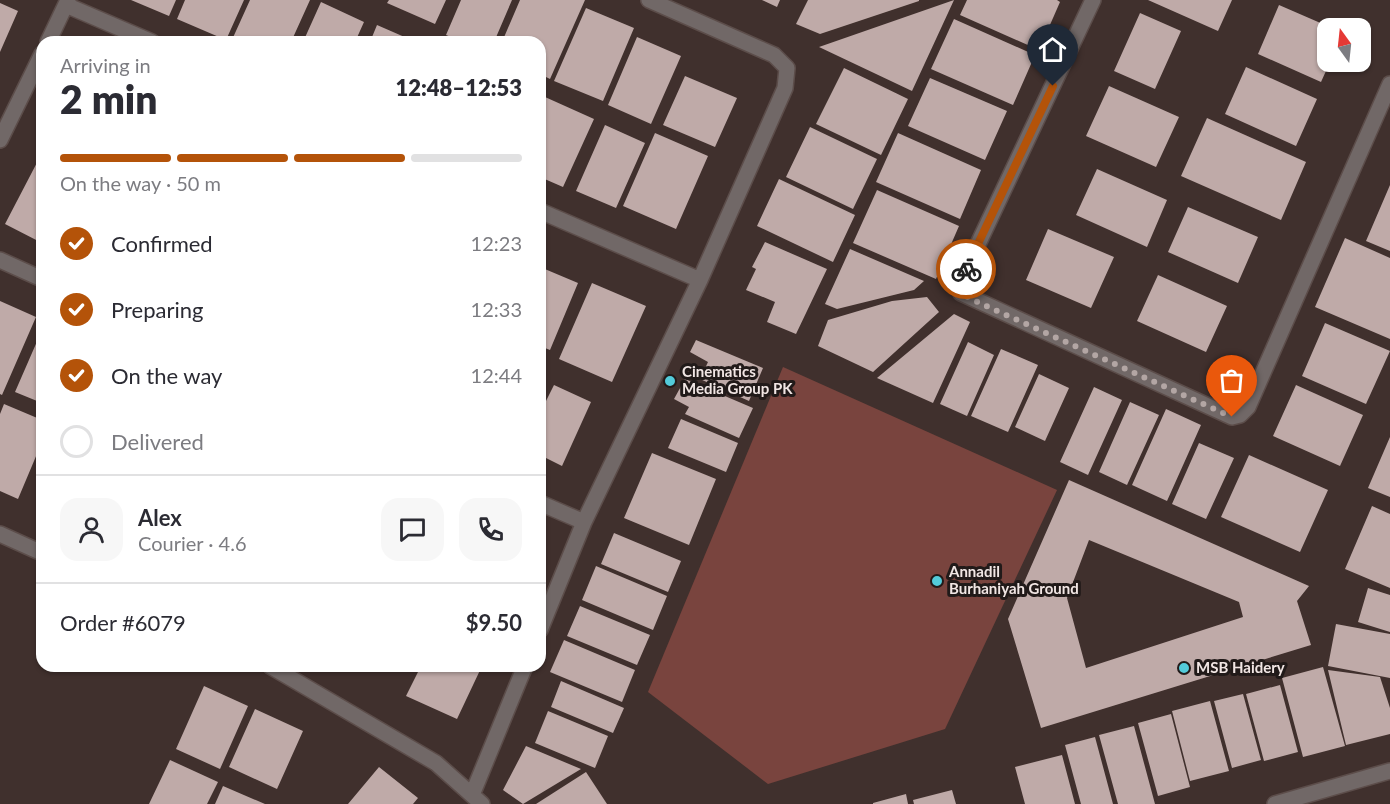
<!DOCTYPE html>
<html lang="en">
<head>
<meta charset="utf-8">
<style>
  body { margin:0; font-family:Lato,sans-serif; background:#f7f7f7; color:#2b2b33; height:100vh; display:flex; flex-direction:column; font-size:22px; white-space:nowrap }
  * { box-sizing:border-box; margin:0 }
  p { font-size:20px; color:#7c7c81 }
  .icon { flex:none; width:33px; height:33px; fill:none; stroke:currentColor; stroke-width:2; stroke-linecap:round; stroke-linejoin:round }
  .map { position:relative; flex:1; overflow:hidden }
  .side { position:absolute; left:36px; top:36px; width:510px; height:636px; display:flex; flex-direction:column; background:#fff; border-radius:18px; box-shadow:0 2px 4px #0004 }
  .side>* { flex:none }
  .needle { width:39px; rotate:345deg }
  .tools { position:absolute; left:1317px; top:18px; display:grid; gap:12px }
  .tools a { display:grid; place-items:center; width:54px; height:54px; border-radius:12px; background:#fff; box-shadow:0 2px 4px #0004; font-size:30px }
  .pin { position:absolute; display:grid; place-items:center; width:51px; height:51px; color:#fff; margin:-62px -26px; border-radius:50% 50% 50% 0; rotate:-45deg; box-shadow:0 0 6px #0007 }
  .pin .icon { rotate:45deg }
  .courier { position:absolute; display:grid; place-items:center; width:60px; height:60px; margin:-30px; border:4px solid #b45309; border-radius:50%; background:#fff; color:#222; box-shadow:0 2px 8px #0007 }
  .headline em { font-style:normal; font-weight:800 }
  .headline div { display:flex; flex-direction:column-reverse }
  .headline { display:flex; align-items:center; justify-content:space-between; height:102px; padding:0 24px }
  h1 { font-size:39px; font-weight:800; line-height:45px }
  .bar { display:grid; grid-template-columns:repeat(4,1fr); gap:9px 6px; align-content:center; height:72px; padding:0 24px }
  .bar i { height:8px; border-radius:4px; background:#e1e1e2 }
  .bar .current { background:#b45309 }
  .bar p { grid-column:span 4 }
  .line { display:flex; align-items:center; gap:15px; padding:0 24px; border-top:2px solid #e1e1e2 }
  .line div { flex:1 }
  .round { display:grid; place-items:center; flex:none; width:63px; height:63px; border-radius:18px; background:#f7f7f7 }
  ol { padding:0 24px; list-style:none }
  li { display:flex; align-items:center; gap:18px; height:66px }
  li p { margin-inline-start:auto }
  li .icon { padding:6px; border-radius:50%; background:#b45309; color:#fff; stroke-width:4 }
  li:last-child { color:#7c7c81 }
  li i { width:33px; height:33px; border:3px solid #e1e1e2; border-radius:50% }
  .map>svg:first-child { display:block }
</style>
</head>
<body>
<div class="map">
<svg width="1390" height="804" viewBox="0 0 1390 804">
  <rect width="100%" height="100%" fill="#40302d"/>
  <path fill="#79443e" d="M 783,367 L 1057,490 L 945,729 L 768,784 L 648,692 Z"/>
  <path fill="#bfaaa8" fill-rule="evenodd" d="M 131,0 L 176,0 L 169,16 Z
    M 185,0 L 244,0 L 226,40 L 177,19 Z
    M 250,0 L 310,0 L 291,42 L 231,42 Z
    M 389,0 L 446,0 L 435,24 L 387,3 Z
    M 461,0 L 512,0 L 494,42 L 463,42 L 446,35 Z
    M 520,0 L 585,0 L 550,79 L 540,74 L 540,42 L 502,42 Z
    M 762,0 L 780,0 L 777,7 Z
    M 808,0 L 919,0 L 919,1 L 820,34 L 796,24 Z
    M 954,0 L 912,91 L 819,47 Z
    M 967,0 L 1057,0 L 1060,2 L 1039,50 L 960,15 Z
    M 1148,0 L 1232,0 L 1218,31 Z
    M 321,2 L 364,22 L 355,42 L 303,42 Z
    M 0,3 L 18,11 L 0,52 Z
    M 1279,5 L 1332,28 L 1328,28 L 1328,62 L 1330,62 L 1321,82 L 1258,54 Z
    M 586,8 L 634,28 L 603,101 L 554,81 Z
    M 1140,13 L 1181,31 L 1155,89 L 1114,71 Z
    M 954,19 L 1035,55 L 1013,105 L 931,69 Z
    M 377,25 L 416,42 L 370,42 Z
    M 637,37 L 681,56 L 651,124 L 608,105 Z
    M 1246,67 L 1317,99 L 1296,146 L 1225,114 Z
    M 844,68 L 908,99 L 881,155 L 816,124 Z
    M 685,76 L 737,98 L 715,147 L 663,125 Z
    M 930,78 L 1007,111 L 985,160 L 908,126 Z
    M 1109,86 L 1179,117 L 1156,167 L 1086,136 Z
    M 545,97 L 594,119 L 563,187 L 540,177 L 540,109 Z
    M 1207,118 L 1306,162 L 1281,220 L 1181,176 Z
    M 605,125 L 645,143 L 616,208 L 576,191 Z
    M 810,127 L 877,159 L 853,209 L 786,177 Z
    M 655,133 L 708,156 L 676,229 L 623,206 Z
    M 898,133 L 981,170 L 960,219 L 876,182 Z
    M 42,153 L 42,243 L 5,224 Z
    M 1097,169 L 1167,200 L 1147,247 L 1076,215 Z
    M 779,179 L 855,215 L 833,262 L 757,226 Z
    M 1390,185 L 1390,251 L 1366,241 Z
    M 877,190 L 959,226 L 936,279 L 853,243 Z
    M 1188,207 L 1258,237 L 1238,283 L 1168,252 Z
    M 1048,229 L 1114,257 L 1091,308 L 1026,280 Z
    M 1345,238 L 1390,258 L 1390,339 L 1315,307 Z
    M 765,242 L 827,269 L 796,334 L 767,322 L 775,302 L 746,290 L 756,269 L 752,267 Z
    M 850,249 L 924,281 L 914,290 L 837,309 L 825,304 Z
    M 540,267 L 578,283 L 550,350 L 540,346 Z
    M 1158,275 L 1227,306 L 1206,352 L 1137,321 Z
    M 592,283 L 646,306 L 612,382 L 559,359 Z
    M 927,297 L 939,312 L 873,372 L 818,346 L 828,320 L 892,301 Z
    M 0,301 L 36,317 L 2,395 L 0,394 Z
    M 954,314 L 970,322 L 933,403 L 877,378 Z
    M 1325,323 L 1390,351 L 1366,404 L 1302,376 Z
    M 42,330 L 42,403 L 15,392 Z
    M 696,340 L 763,368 L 749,401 L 700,379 L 708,362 L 690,352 Z
    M 968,342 L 994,355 L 967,416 L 940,404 Z
    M 1001,349 L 1038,365 L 1008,432 L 971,416 Z
    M 1039,374 L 1069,388 L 1045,441 L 1015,427 Z
    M 685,379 L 753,408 L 739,438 L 685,414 L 689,407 L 674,399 Z
    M 554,385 L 591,402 L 562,466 L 540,455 L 540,413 Z
    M 1296,385 L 1363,415 L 1340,466 L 1273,436 Z
    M 1094,387 L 1122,400 L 1088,475 L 1060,462 Z
    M 1130,402 L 1159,415 L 1127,485 L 1099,472 Z
    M 4,404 L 42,420 L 42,442 L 18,499 L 0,491 L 0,414 Z
    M 1166,409 L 1201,425 L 1167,501 L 1132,485 Z
    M 681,419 L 738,443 L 726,472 L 668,448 Z
    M 1390,437 L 1390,497 L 1368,488 Z
    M 1199,443 L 1234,458 L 1206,519 L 1172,504 Z
    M 652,453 L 716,479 L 689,545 L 624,518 Z
    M 1249,455 L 1328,490 L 1300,552 L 1221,517 Z
    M 1069,480 L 1309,586 L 1297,601 L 1311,645 L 1041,728 L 1008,619 ZM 1089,540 L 1239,602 L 1243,617 L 1086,668 L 1067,598 Z
    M 1372,506 L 1390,514 L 1390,588 L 1345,569 Z
    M 614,533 L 681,561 L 668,592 L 601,564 Z
    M 596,566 L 667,596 L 653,630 L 582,600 Z
    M 1368,588 L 1390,595 L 1390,632 L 1358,622 Z
    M 580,606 L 650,635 L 637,665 L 567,636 Z
    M 1336,624 L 1390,634 L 1390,678 L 1328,666 Z
    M 564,640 L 635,670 L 622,702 L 550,672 Z
    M 421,666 L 482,666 L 457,719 L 406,696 Z
    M 1323,667 L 1345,746 L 1303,757 L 1282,678 Z
    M 1328,670 L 1380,677 L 1390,708 L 1390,734 L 1346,745 Z
    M 561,681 L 624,708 L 613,733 L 551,707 Z
    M 1280,685 L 1298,752 L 1264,761 L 1246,694 Z
    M 204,686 L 248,706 L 220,769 L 176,749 Z
    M 1243,694 L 1261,760 L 1232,768 L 1214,701 Z
    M 1210,701 L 1229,771 L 1190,781 L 1172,711 Z
    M 255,709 L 303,731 L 277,789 L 229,767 Z
    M 548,711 L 608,736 L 595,768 L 535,743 Z
    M 1171,714 L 1190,787 L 1158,796 L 1138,723 Z
    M 1134,726 L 1155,804 L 1118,804 L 1099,735 Z
    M 1095,737 L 1113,804 L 1081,804 L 1065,745 Z
    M 526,746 L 581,769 L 523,804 L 503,790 Z
    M 1062,755 L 1075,804 L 1025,804 L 1015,767 Z
    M 170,760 L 218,782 L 207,804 L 149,804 Z
    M 379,767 L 418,798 L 413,804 L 348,804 Z
    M 586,772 L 607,804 L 536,804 Z
    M 223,786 L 265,804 L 215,804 Z
    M 952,790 L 956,804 L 914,804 L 913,800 Z
    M 906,794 L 908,804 L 873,804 L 873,803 Z"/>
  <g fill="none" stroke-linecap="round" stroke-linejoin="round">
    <defs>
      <path id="minor" d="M 1093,0 L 962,278 L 961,293 L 1232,417 L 1240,415 L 1248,407 L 1390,84
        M 66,5 L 152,42
        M 48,42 L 68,0
        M 0,140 L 42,54
        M 540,211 L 700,280
        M 0,260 L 42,279
        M 540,503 L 584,522
        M 0,534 L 42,553
        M 540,630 L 584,522 L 700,280 L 785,88 L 787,68 L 774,55 L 649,0
        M 270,666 L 436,763 L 482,804
        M 472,795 L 525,666
        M 1275,804 L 1390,771"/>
    </defs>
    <use href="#minor" stroke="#5c4d4a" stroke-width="18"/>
    <use href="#minor" stroke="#716867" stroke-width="15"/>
  </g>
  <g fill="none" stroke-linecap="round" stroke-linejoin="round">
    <path stroke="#b3a6a4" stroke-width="6" stroke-dasharray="0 10.8" d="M 966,269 L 962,278 L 961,293 L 973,300 L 1232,417"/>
    <path stroke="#b45309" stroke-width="8" d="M 966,269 L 1053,86"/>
  </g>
  <g fill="#53cbda" stroke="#211a19" stroke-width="2">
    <circle cx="670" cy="381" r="6"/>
    <circle cx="937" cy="581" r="6"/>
    <circle cx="1184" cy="668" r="6"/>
  </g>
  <g text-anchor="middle" stroke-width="6" stroke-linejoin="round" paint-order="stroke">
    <g font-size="15" font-weight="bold" fill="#f1e6e4" stroke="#211a19" text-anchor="start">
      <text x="682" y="377">Cinematics<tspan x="682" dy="17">Media Group PK</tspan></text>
      <text x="949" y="577">Annadil<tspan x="949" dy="17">Burhaniyah Ground</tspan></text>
      <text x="1196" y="673">MSB Haidery</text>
    </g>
  </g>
</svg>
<div class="tools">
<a><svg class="needle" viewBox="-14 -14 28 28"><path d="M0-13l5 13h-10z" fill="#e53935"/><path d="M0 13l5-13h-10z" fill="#7c7c81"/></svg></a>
</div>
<div class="pin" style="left:1232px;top:417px;background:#ea580c"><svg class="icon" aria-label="bag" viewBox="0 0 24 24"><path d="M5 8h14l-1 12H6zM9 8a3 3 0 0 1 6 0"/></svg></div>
<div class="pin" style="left:1053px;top:86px;background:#1f2937"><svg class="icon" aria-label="home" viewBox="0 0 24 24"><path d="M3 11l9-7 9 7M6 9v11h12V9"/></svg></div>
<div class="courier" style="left:966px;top:269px"><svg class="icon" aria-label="bike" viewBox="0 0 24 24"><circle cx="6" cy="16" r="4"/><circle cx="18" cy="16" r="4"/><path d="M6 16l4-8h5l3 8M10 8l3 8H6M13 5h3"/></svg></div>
<section class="side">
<div class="headline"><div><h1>2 min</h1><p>Arriving in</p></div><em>12:48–12:53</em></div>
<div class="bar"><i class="current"></i><i class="current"></i><i class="current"></i><i></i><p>On the way · 50 m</p></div>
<ol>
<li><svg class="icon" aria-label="check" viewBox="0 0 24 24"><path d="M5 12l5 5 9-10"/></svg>Confirmed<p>12:23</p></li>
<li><svg class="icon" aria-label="check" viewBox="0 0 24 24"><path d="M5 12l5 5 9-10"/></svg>Preparing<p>12:33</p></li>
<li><svg class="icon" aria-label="check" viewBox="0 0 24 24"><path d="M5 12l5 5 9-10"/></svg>On the way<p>12:44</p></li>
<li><i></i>Delivered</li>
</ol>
<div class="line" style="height:108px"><a class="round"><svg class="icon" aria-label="person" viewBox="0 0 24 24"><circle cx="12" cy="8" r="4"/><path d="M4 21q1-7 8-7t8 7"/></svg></a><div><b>Alex</b><p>Courier · 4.6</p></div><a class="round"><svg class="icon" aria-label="chat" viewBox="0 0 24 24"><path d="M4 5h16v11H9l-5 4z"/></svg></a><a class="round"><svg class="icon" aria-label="phone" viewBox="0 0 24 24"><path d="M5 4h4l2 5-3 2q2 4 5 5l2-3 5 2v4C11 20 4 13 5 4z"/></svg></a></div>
<div class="line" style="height:78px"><div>Order #6079</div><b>$9.50</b></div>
</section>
</div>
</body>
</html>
